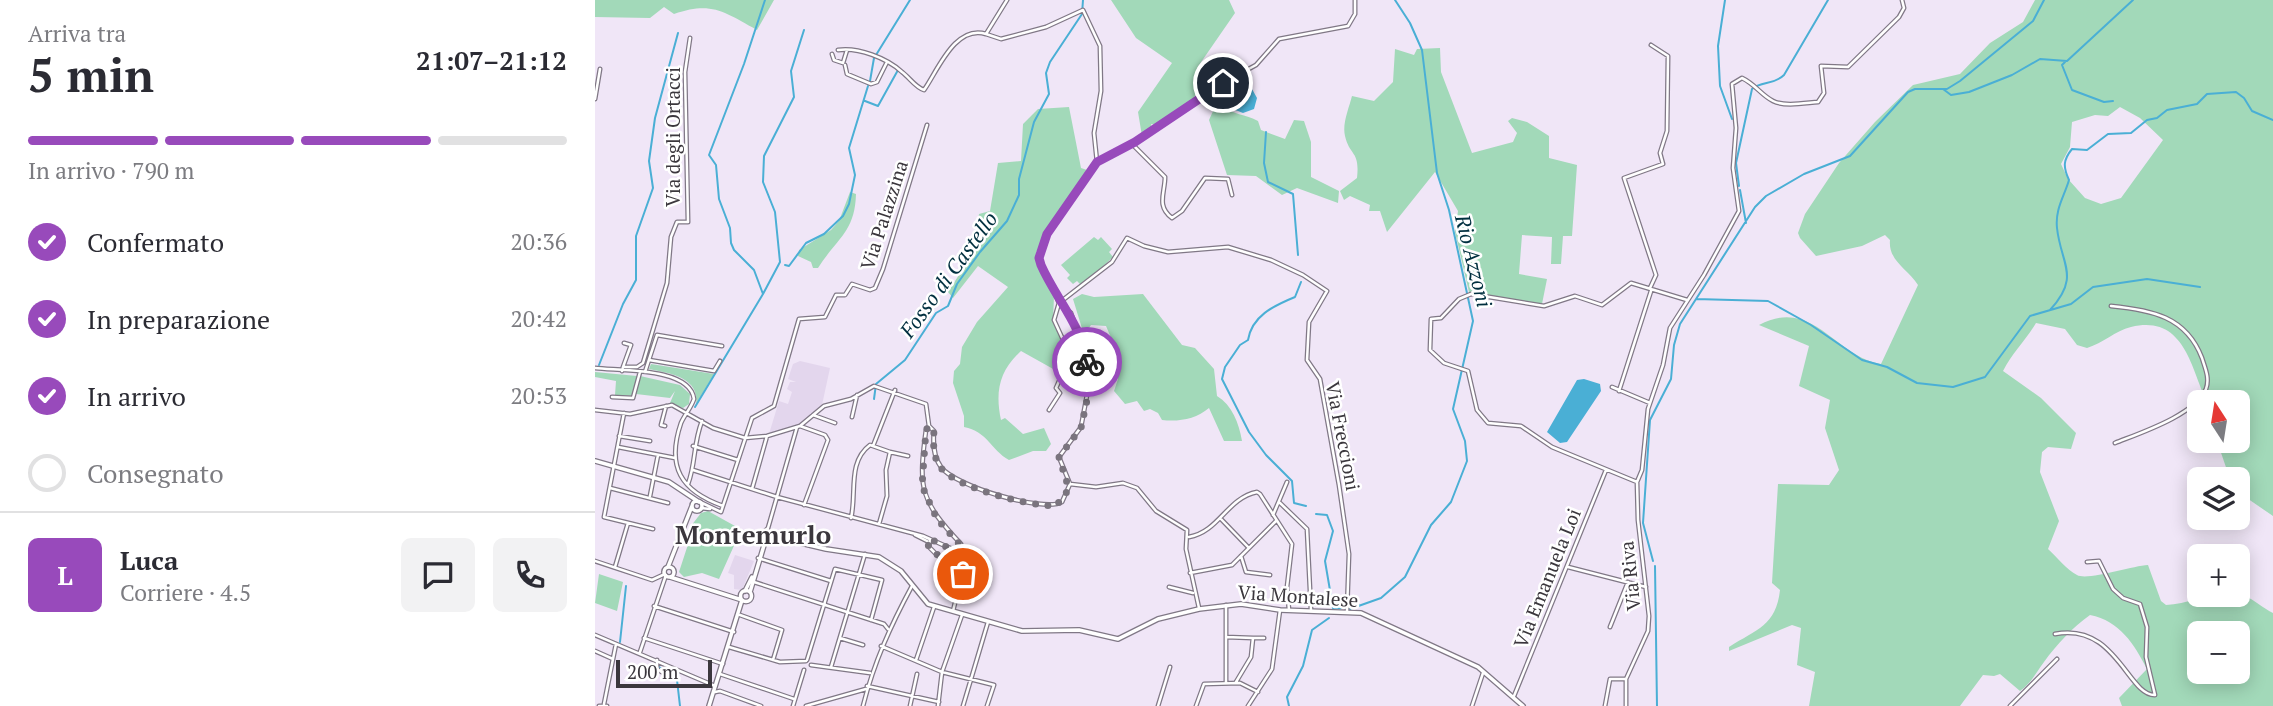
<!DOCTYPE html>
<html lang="it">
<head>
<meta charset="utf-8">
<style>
  body { margin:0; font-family:"PT Serif",serif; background:#f2f2f3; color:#2b2b33; height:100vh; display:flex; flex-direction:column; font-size:26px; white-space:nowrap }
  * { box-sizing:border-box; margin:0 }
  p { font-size:23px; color:#7c7c81 }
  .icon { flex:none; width:38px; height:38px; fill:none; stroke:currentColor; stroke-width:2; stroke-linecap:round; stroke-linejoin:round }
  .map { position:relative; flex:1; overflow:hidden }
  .panel { display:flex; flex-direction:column; background:#fff; width:595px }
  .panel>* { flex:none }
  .needle { width:46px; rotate:348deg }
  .fabs { position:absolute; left:1592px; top:390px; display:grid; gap:14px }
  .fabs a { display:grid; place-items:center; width:63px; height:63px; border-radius:10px; background:#fff; box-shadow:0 4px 18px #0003; font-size:35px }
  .scale { position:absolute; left:21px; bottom:18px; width:96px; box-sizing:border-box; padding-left:7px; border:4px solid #3b373d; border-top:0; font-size:19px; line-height:24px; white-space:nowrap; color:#3b373d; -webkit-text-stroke:5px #fff; paint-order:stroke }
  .pin { position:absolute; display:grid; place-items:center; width:60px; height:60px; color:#fff; margin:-30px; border:4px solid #fff; border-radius:50%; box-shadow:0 2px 7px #0007 }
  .courier { position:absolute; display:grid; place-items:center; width:70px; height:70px; margin:-35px; border:5px solid #984abb; border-radius:50%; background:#fff; color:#222; box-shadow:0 2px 9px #0007 }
  .headline em { font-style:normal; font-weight:600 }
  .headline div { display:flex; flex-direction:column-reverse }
  .headline { display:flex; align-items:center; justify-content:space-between; height:119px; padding:0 28px }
  h1 { font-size:46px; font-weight:600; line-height:52px }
  .bar { display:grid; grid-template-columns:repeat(4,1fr); gap:10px 7px; align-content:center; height:84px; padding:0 28px }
  .bar i { height:9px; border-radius:5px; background:#e1e1e2 }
  .bar .active { background:#984abb }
  .bar p { grid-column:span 4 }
  .line { display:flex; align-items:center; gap:18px; padding:0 28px; border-top:2px solid #e1e1e2 }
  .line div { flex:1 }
  .round { display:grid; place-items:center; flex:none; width:74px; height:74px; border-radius:10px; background:#f2f2f3 }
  ol { padding:0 28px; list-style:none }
  li { display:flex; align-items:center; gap:21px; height:77px }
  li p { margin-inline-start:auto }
  li .icon { padding:7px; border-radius:50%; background:#984abb; color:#fff; stroke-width:4 }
  li:last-child { color:#7c7c81 }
  li i { width:38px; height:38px; border:4px solid #e1e1e2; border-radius:50% }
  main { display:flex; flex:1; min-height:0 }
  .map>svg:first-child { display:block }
</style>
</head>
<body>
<main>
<section class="panel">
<div class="headline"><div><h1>5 min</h1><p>Arriva tra</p></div><em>21:07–21:12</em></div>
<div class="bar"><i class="active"></i><i class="active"></i><i class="active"></i><i></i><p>In arrivo · 790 m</p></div>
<ol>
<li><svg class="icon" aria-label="check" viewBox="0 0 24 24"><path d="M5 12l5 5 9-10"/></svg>Confermato<p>20:36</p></li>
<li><svg class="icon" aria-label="check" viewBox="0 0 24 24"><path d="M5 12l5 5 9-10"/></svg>In preparazione<p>20:42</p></li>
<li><svg class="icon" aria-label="check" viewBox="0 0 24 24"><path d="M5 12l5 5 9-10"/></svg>In arrivo<p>20:53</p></li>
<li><i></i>Consegnato</li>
</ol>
<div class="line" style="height:126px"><b class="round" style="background:#984abb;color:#fff">L</b><div><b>Luca</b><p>Corriere · 4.5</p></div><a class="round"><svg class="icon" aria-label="chat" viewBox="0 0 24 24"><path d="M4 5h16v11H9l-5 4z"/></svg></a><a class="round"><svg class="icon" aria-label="phone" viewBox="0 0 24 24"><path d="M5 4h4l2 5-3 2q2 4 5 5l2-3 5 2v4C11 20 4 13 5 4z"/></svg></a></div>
</section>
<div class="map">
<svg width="1678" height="706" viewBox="0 0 1678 706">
  <rect width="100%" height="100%" fill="#f0e6f7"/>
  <path fill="#e3d6ed" d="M 205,361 L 235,368 L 227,405 L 204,424 L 174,434 L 184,401 L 193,404 L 197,392 L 192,389 L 195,382 L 201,382 L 193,379 L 198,364 Z
    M 140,555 L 159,561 L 147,590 L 139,589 L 139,575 L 133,573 Z"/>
  <path fill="#a2d9b9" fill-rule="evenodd" d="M 0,0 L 179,0 L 162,30 C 129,12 117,1 79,14 L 69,7 L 55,18 L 0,17 Z
    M 516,0 L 634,0 L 640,13 L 602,68 L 602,90 L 598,101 L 563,125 L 556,124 L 557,129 L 547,136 L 543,112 L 577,63 L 541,38 Z
    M 1440,0 L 1678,0 L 1678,516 L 1643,492 L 1643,480 L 1635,479 L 1622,441 L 1643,441 L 1643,402 L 1612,402 C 1596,369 1590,314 1536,327 C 1520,331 1508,343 1492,348 L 1482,345 L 1470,329 L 1441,323 C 1430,341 1417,353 1408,371 L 1446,398 L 1481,433 L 1476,449 L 1453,447 L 1447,452 L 1445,472 L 1464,521 L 1453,549 C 1462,557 1472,570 1482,575 C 1492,581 1536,566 1553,565 L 1566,601 L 1571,605 C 1596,604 1624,588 1649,596 C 1659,599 1669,609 1678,613 L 1678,706 L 1527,706 L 1524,698 L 1552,669 C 1539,644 1525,621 1495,615 C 1477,628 1462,644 1449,662 C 1440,674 1437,682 1425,691 L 1405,674 L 1399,676 L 1388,675 L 1365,706 L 1214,706 L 1220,672 L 1202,665 L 1206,628 L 1197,625 L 1134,651 L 1134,647 C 1162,629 1181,626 1185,590 L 1177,583 L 1183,484 L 1234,485 L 1244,470 L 1230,428 L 1235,400 L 1204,386 L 1214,346 L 1164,325 C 1218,296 1239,356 1286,364 L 1323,285 C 1313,269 1293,261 1295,240 L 1290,235 L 1267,246 L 1221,256 L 1205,238 L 1203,233 L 1210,214 L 1244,163 L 1280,122 L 1318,85 L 1365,74 L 1395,43 L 1428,22 ZM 1525,107 L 1545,118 L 1568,140 L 1526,198 L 1506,204 L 1490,198 L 1473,179 L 1466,164 L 1475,147 L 1477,122 L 1500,115 L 1513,116 ZM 1605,634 L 1643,634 L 1643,672 L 1605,672 Z
    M 845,48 L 846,72 L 877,153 L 918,142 L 922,133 L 913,121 L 917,118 L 932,122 L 954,136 L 954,158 L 982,165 L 977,236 L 968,236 L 966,264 L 956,264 L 957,237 L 927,235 L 924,274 L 952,279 L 947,304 L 874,292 L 860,232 L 863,211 L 840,172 L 792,232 L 785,211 L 774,211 L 775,205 L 755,196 L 749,200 L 745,191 L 762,178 C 765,150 755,157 750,136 C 747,124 754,108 757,96 L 779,101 L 798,82 L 800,49 L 819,55 L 822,49 Z
    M 626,105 C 637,115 651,114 663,121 L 666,130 L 690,139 L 699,120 L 709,121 L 716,142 L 716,177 L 744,191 L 743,203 L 702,188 L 687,195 L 661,176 L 632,175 L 614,120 L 619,109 Z
    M 474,107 L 486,168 L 492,170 L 451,230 L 441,253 L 445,270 L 459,296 L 458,321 L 470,350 L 471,363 L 464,361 L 460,370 L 426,351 C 404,371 400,392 406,420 L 410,418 L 428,434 L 449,428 L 456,444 L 451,451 L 438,451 L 414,460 C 396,450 392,431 369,427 L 369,416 L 358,383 L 359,371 L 365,364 L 367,347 L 382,322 L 413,287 L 383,266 L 358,298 L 353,292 L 380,250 L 384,214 L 395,211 L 403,163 L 426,161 L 428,124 L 443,109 Z
    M 255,192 L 261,194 C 260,232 242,238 223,268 L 218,268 L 216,262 L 203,256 L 204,250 L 236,230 L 244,221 Z
    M 499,237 L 503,240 L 506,237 L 517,249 L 514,252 L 518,257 L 487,286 L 482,281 L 478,284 L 472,278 L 475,275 L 466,265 Z
    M 487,294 L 499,297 L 548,294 L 587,345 L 600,348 L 619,369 L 622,396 C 637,405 644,423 647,441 L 629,441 L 614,408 C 601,419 584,422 567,420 L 563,413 L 555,409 L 549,411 L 542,401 L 530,404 L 519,391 L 523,379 L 521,363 L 525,359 L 511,326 L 496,325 L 489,335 L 478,299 Z
    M 56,364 L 119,374 L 101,404 C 105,377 73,373 54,369 Z
    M 0,372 L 42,376 L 37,396 L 20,395 L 21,381 L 0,377 Z
    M 45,376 L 85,385 L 95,394 L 94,404 L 88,408 L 75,403 L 80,391 L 75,398 L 41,394 Z
    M 113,511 L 140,526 L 142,539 L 124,579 L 107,573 L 89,577 L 84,572 L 100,523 L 96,526 L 106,513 Z
    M 4,574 L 28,582 L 22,611 L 0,603 Z"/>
  <path fill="#4aafd5" d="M 646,79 L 652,80 L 662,98 L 659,109 L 648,113 L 628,105 L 623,98 L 629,87 Z
    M 989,379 L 1005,384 L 1006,391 L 972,442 L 965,443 L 952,432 L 982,380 Z"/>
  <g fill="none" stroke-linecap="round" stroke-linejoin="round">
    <path stroke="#4aafd5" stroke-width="2" d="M 1130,0 L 1123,46 L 1125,86 L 1137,119
      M 281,55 L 315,0
      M 1470,62 L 1467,65 L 1477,90 L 1509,102 L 1518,101
      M 275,81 L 279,58
      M 1348,89 L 1356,95 L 1374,92 L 1417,75 L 1445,59 L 1472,61 L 1538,0
      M 270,101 L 283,106 L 303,70
      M 671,132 L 669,163 L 673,182 L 698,194 L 703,255
      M 1144,186 L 1141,163 L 1157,89 C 1166,81 1179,85 1189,75 L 1233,0
      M 1145,190 L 1151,223
      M 190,265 L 194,266 L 211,243 L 229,234 L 248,216 L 254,204 L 260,175 L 254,148 L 273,86
      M 706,282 L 700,297 C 678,306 657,316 653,340 L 645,345 L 630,367 L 627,379 L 654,432 L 671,455 L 697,481 L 699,503 L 711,506
      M 168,294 L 185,262 L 180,212 L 168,182 L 169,156 L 199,97 L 196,71 L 209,30
      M 1101,299 L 1173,301 L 1216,325 L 1267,360 L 1292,367 L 1322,383 L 1358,387 L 1390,377 L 1435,316 L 1476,304 L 1498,287 L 1552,279 L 1605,287
      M 1455,310 C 1486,276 1466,265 1462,228 C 1460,209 1469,197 1474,180 C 1468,167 1468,160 1477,149 L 1492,150 L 1513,134 L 1536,133 L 1552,120 L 1562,118 L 1572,110 L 1602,104 L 1612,94 L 1641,92 L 1649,98 L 1657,111 L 1678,120
      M 4,365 L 28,304 L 41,280 L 41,236 L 58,188 L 54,161 L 60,118 L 83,33
      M 279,399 L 281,384 L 310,360 L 341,313 L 353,306 L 362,284 L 385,252 L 412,221 L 424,195 L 424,179 L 439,122 L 454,94 L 451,73 L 455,62 L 487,14 L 488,0
      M 100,407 L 168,294 L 159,270 L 139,250 L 136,243 L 135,228 L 124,199 L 121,165 L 114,155 L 149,64 L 170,0
      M 721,514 L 732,515 L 738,531 L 730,561 L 738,608 L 748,608
      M 1058,561 L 1048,523 L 1055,420 L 1076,379 L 1079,345 L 1085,324 L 1160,207 L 1171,196 L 1209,174 L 1255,156 L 1313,92 L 1320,89 L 1352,89 L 1365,81 L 1438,21 L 1449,0
      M 1060,566 L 1062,706
      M 755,609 L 786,598 L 810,577 L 836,525 L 856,502 L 872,461 L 870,441 L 858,409 L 878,321 L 854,210 L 842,173 L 827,50 L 815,23 L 800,0
      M 25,642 L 31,586
      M 64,667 L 82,680 L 85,706
      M 694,706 L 692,697 L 708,666 L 717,630 L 734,618"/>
    <defs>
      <path id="minor" d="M 243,50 C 263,47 292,58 307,72 C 315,78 320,87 329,90 C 342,72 360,24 391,34
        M 237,54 L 239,60 L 248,63 L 252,50
        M 250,65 L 252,74 L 276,84 L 282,82 L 292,62
        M 0,99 L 5,69
        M 537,144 L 570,177 C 570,193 561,206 577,218 L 587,211 L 610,178 L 633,179 L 637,195
        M 502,162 L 540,142 L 628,83 L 661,65 L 684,39 L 753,26 L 760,14 L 760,0
        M 1055,288 L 1061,275 L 1029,178 L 1068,164 L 1065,153 L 1072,131 L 1073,56 L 1056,45
        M 1516,306 C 1556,310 1591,316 1607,358 C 1610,368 1615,378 1611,389 C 1600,415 1545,433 1520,443
        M 54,360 L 119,371 L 125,361
        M 28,367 L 36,345 L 29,343
        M 471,367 L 470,344 L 459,320 L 464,303 L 517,262 L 532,238 L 549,246 L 573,252 L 633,247 L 676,260 L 708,275 L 732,291 L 714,322 L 712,360 L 725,379 L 744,485 L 754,554 L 752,611
        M 0,368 C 24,371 95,367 99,399 C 96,408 90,414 86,423 C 71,467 86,491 128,506
        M 27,371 L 28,367 L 42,367 L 48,363 L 72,283 L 76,237 L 82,222 L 93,222 L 90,72 L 95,38
        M 50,372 L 62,335 L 127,346
        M 1017,387 L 1055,403
        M 1024,391 L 1056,291
        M 17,397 L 38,398 L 45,372
        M 0,410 L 35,414 L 77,405 L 118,428 L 150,438 L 172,436 L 205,426 L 229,406 L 256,399 L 279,386 L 331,404 L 334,426 L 339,431 C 338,443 338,456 346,467 C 359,486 450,513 467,502 L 475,484 L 464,457 L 486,427 L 495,379 L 491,355 L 476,313 L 464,303 L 444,258 L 452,234 L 502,162 L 499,133 L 506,91 L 505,46 L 488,10 L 451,27 L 406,39 L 391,34 L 412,0
        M 454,410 L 465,393 L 461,388 L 469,370
        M 29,413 L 9,517 L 58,529
        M 218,415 L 240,423
        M 257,417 L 262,395
        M 70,426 L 66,425 L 71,406
        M 205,426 L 230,435 L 233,440 L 209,505
        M 24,436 L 55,441
        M 98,446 L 143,460
        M 278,446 L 300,390
        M 23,447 L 80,458
        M 295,452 L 313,456
        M 98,470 L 182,497 L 328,536 L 364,552 L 366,544 C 325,500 323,489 331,430 L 334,426
        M 1042,482 L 1047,470 L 1053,409 L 1068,365 L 1075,328 L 1109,275 L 1144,211 L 1138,168 L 1141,128 L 1137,84 L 1147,78 C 1160,84 1166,95 1178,101 C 1190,107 1210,103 1223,102 L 1229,93 L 1226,66 L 1253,67 L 1304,17 L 1309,8 L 1307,0
        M 1042,482 L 957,447 L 926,426 L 893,423 L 882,410 L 873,371 L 849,363 L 835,350 L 836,319 L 846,318 L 864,299 L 876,294 L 949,306 L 980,296 L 1007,305 L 1036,283 L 1092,300
        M 93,484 C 101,463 98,444 107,421
        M 475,484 L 501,487 L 528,483 L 542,488 L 561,511 L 592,530 L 591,549 L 604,608
        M 15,488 L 73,503
        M 157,489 L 172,436
        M 55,496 L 63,455
        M 105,502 L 126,512 L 157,418 L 179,406 L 204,319 L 230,317 L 241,295 L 250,295 L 257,284 L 275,290 L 280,288 L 288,269 L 332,125
        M 684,502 L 712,529 L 716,610
        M 106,508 L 115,509
        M 678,515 L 692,482
        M 256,518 C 262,494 252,462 275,445 L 295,452 L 291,470 L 292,496 L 284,524
        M 625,518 L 654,548
        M 169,532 L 173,528 L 202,427
        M 320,535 L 332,541
        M 594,537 C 624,532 632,498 662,492 L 665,494 L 697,544 L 692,587 L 694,610
        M 335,539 L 334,547 L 366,579 L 358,611
        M 646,556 L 651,572 L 675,575
        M 163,558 L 236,581
        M 0,561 L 57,580 L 70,574
        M 20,567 L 33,523
        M 973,567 L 1051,587
        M 595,573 L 637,565 L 681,521
        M 365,578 L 373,573 L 387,589
        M 159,582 L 289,624 L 293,629
        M 574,587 L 598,593
        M 59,606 L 139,632
        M 145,615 L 187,630 L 178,660
        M 1015,627 L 1033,582
        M 1460,634 C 1521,622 1533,696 1560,695 L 1551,657 L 1552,627 L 1545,604 L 1528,598 L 1518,589 L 1504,561 L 1492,562
        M 0,635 L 120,686
        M 631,637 L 658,638 L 656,657 L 641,682
        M 49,638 L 128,664
        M 245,638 L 268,645
        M 658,638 L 669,638
        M 286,646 L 347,672 L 399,685 L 392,706
        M 134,647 L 185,662 L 211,661
        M 0,651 L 18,659
        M 45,652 L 71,575
        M 62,660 L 62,669 L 77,678
        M 212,660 L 240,569 L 287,580 L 276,620
        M 321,660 L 339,607
        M 216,665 L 275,673
        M 236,667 L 270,554
        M 125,674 L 199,699
        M 631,682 L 631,605
        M 272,686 L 344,702
        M 120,692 L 125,691 L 166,706
        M 919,696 L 1011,470
        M 9,704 L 21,644
        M 4,706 L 12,706
        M 198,706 L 209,670
        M 211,706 L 271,689
        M 268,706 C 279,662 296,625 317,586
        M 315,706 L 322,674
        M 343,706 L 347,672 L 367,615
        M 368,706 L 393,622
        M 563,706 L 575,667
        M 601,706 L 609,684 L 645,683 L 663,692
        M 653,706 L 677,669 L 685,610
        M 877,706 L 888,673
        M 1010,706 L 1015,679 L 1031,679
        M 1031,706 L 1031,679 L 1053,631 L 1054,616 L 1043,520 L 1042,482
        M 1415,706 L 1462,659"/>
      <path id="tertiary" d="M 0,461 L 74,482 L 104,502
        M97 506a5 5 0 1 1 10 0a5 5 0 1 1-10 0Z
        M161.5 538a5.5 5.5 0 1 1 11 0a5.5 5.5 0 1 1-11 0Z
        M 172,535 L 231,549 L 284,557 L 306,571 L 333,604 L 427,631 L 484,630 L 523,639 L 563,619 L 604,609 L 646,604 L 685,610 L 766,613 L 883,667 L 928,706
        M 172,539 L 187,539
        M69 572a5 5 0 1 1 10 0a5 5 0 1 1-10 0Z
        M 73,567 L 97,506
        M 75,577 L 147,600
        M145.5 596a5.5 5.5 0 1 1 11 0a5.5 5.5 0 1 1-11 0Z
        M 150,591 L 157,577
        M 155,592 L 170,542
        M 114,706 L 147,600"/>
    </defs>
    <use href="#minor" stroke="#807886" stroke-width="5"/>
    <use href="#tertiary" stroke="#807886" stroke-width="6"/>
    <use href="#minor" stroke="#fff" stroke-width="2.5"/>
    <use href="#tertiary" stroke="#fff" stroke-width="3.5"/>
  </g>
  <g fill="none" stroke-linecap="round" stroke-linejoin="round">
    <path stroke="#7a747e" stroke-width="7" stroke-dasharray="0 12.6" d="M 368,574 L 365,578 L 332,544 L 335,539 L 362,552 L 367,547 L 342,519 L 327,486 L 331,430 L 334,426 L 339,431 C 338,443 338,458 346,468 C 363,489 436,506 461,506 L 474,489 L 464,457 L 486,428 L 495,386 L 492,362"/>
    <path stroke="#984abb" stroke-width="9" d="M 492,362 C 486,324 461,299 446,265 L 444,258 L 452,234 L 502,162 L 540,142 L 628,83"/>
  </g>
  <g text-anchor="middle" stroke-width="5" stroke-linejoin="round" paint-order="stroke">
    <g font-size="19" fill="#3b373d" stroke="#fff">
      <text transform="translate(78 137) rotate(-90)" y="7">Via degli Ortacci</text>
      <text transform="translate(289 215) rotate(-72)" y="7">Via Palazzina</text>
      <text transform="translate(748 436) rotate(79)" y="7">Via Freccioni</text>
      <text transform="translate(1035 576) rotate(-96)" y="7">Via Riva</text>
      <text transform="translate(952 578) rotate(-68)" y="7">Via Emanuela Loi</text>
      <text transform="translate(703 596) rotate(4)" y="7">Via Montalese</text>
    </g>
    <g font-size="21" font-style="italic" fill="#002f3f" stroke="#fff">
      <text transform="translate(878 261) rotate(76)" y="7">Rio Azzoni</text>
      <text transform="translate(354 275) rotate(-54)" y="7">Fosso di Castello</text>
    </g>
    <g font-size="26" font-weight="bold" fill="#3b373d" stroke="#fff">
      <text x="158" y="544">Montemurlo</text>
    </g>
  </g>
</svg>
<div class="fabs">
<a><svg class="needle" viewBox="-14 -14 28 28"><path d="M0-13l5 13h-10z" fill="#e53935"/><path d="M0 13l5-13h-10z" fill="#7c7c81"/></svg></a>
<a><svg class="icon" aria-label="layers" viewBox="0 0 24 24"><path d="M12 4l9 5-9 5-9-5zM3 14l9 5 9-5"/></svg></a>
<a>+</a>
<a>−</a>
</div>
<div class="scale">200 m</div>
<div class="pin" style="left:368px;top:574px;background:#ea580c"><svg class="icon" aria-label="bag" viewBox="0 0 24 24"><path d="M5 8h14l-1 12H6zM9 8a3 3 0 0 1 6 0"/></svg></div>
<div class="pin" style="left:628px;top:83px;background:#1f2937"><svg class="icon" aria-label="home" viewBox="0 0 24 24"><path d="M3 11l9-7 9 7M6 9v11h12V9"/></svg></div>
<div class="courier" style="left:492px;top:362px"><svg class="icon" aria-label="bike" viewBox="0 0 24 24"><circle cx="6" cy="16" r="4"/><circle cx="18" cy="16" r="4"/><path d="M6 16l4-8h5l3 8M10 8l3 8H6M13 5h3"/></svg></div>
</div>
</main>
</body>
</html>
